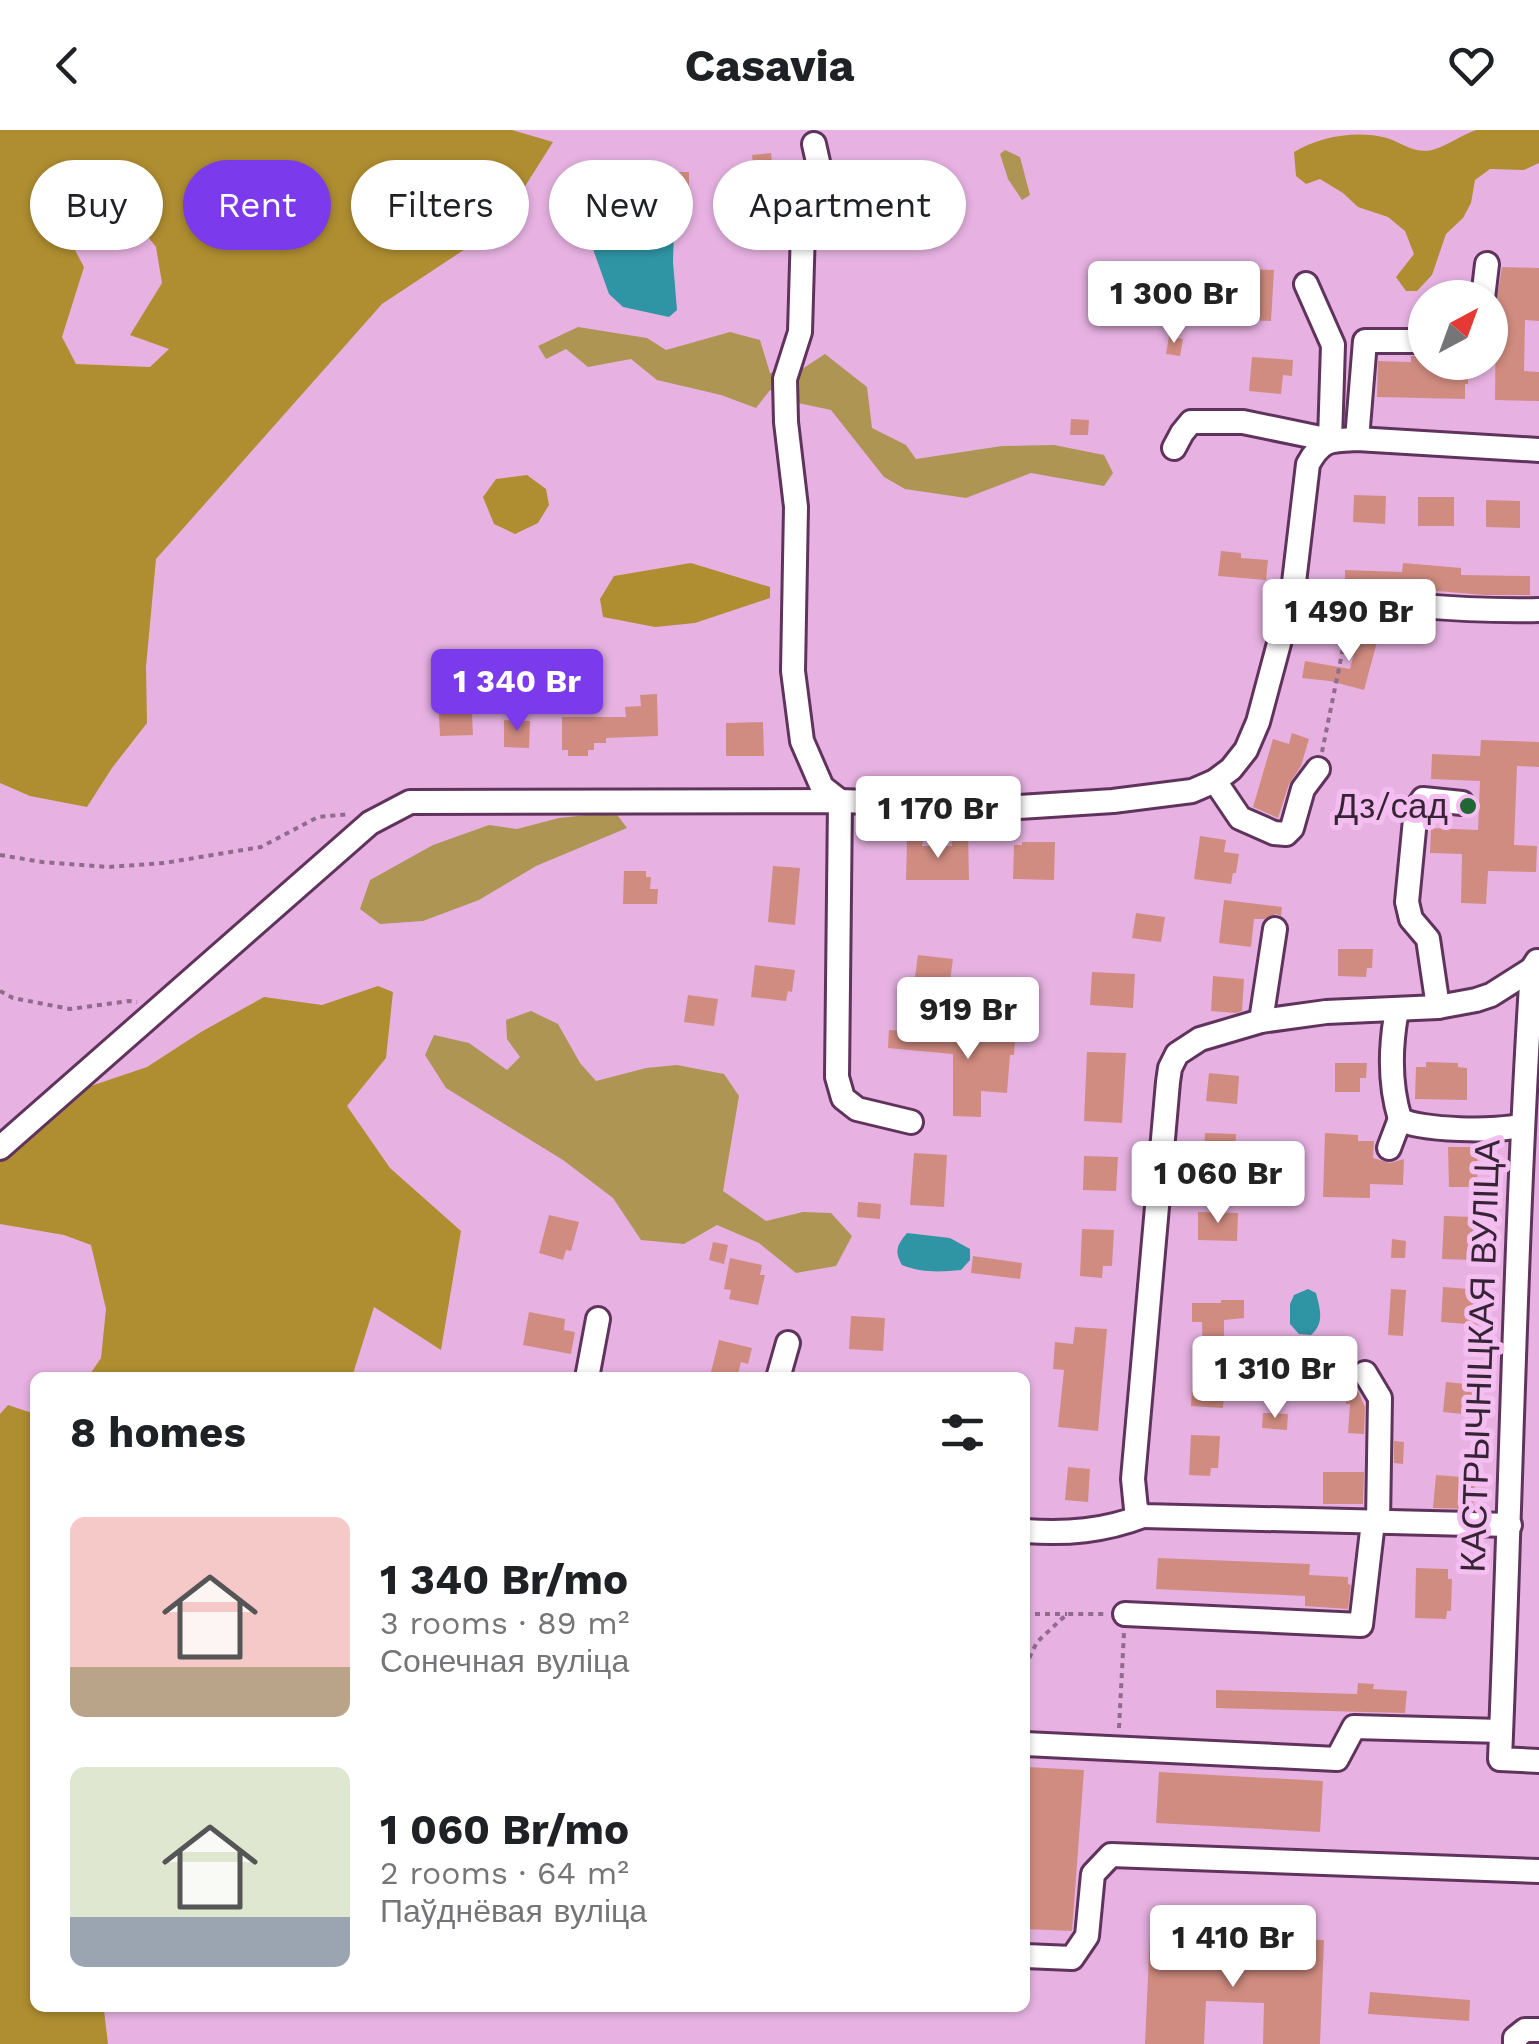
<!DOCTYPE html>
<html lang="en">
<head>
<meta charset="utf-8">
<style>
	body { margin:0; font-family:"Work Sans",sans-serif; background:#f6f6f6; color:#202124; height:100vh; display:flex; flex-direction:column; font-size:38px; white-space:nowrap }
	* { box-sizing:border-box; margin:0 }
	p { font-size:32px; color:#757577 }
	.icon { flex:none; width:55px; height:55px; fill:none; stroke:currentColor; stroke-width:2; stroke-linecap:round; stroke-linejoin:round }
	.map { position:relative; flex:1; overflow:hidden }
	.drawer { position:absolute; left:30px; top:1242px; width:1000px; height:640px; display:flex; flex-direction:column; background:#fff; border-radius:15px; box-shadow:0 2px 8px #0004 }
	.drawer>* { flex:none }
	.banner { position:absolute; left:30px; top:30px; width:1000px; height:90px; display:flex; gap:20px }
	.needle { width:65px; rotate:41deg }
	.buttons { position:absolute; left:1408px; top:150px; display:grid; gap:20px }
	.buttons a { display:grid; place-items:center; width:100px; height:100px; border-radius:50%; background:#fff; box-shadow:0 2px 8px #0004; font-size:50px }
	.price { position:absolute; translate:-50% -85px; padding:0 22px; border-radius:10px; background:#fff; color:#222; font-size:32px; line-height:65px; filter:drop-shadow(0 2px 5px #0008) }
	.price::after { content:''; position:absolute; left:50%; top:60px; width:30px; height:22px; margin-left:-15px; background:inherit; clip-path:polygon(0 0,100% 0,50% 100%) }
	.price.active { background:#7c3aed; color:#fff }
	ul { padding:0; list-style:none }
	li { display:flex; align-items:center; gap:30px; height:250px; padding:0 40px }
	li span { display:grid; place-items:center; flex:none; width:280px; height:200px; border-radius:15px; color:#555 }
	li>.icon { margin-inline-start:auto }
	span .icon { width:120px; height:120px; fill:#fffc; stroke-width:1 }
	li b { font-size:42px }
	h2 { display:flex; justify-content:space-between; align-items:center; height:120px; padding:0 40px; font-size:42px }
	.tag { padding:0 35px; border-radius:45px; background:#fff; box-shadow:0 2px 8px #0004; font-size:35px; line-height:90px }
	.tag.active { background:#7c3aed; color:#fff }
	header { display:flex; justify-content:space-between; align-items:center; height:130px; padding:0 40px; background:#fff; font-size:45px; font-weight:700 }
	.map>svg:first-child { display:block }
	.green { fill:#ae9554 }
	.forest { fill:#af8e31; fill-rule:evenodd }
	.water { fill:#2f95a4 }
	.building { fill:#d18c81 }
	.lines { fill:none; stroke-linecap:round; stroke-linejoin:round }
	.minor-casing { stroke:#5f335c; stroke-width:28 }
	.path { stroke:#906b8d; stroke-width:4; stroke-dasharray:5 5; stroke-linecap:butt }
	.minor { stroke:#fff; stroke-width:22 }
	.poi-dot { fill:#206733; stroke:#f4bff0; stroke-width:4 }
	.labels { text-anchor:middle; stroke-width:10; stroke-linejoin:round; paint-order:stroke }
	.poi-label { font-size:35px; fill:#372336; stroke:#f4bff0; text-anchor:end }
	.street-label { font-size:35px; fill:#372336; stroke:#f4bff0 }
</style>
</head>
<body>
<header><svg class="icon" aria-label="back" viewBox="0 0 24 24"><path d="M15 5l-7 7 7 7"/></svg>Casavia<svg class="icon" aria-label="heart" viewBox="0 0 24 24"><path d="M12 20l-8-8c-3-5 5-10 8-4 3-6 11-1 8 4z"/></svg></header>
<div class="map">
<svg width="1539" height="1914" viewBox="0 0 1539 1914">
	<rect width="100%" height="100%" fill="#e7b2e2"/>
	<g class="green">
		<path d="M1005,20L1020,27L1030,65L1022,70L1008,49L1000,24Z"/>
		<path d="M578,197L647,208L666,220L730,202L760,210L770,243L799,241L825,224L867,257L872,298L906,315L916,329L1002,316L1054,315L1104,325L1113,343L1104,356L1031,343L966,368L905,359L884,347L831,280L798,273L770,260L756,278L721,265L657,250L631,229L588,237L566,219L546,229L538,216Z"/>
		<path d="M615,682L627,698L536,736L479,770L423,791L380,794L360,779L370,750L433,715L489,695L517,699L559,688Z"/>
		<path d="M531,881L558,894L580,933L596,951L646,938L677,935L724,944L739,966L723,1061L766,1091L803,1082L831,1083L852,1106L836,1136L796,1143L759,1113L717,1095L684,1114L641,1110L613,1068L563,1030L446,958L425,925L434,905L469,913L507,940L520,927L507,909L506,890Z"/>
	</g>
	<g class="forest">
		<path d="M0,0H512L553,12L500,96L382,174L156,429L146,537L147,593L112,638L87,677L30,666L0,653ZM130,84L156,117L162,153L130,205L169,219L150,237L76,234L62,207L84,137L75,120L99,86Z"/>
		<path d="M1476,0H1539V33L1524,40L1490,39L1475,50L1471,73L1463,88L1446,104L1432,145L1417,161H1406L1396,147L1414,124L1405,101L1388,87L1358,77L1343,63L1320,49L1306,54L1296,46L1294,22C1321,6 1357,0 1387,8C1402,13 1415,24 1432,20C1447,16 1461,5 1476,0Z"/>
		<path d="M527,345L546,359L549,375L538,393L515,404L494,394L483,367L496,349Z"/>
		<path d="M691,433L770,457V468L695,493L655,497L603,487L600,469L614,446Z"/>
		<path d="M378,856L393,862L386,928L347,976L390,1038L461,1101L441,1220L374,1177L352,1247H88L101,1228L106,1179L91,1115L64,1105L0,1094V1031L85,958L147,937L201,902L264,867L322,875Z"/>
		<path d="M8,1275L35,1284V1878H106L104,1880L108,1914H0V1284Z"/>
	</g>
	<g class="water">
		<path d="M595,80L650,90L674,98L673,132L677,180L669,187L623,177L609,164L593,119L583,100V88Z"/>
		<path d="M907,1103L950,1108L970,1119V1130L961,1140C940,1142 922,1143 902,1135C894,1121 897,1115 907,1103Z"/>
		<path d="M1308,1159L1316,1163C1320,1179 1325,1193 1311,1205L1299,1204L1290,1194V1174L1294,1165Z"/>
	</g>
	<g class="building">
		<path d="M771,23L774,50L755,51L752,25Z"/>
		<rect x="670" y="42" width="19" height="16"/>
		<path d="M916,73L930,83L904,119L890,108Z"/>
		<path d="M1502,137L1539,138V191L1525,190L1524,241L1539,242V271L1495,270L1496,174Z"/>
		<path d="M1250,139L1274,140L1271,191L1243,190L1245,162H1249Z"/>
		<path d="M1169,206L1183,209L1180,226L1166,224Z"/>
		<path d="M1411,226H1425V232L1468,233V254H1465V269L1377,267L1378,231L1411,232Z"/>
		<path d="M1252,227L1293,230L1292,246L1283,245L1281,264L1249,261Z"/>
		<path d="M1071,289L1089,290L1088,305H1070Z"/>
		<path d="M1354,365L1386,366L1385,394L1353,392Z"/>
		<rect x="1418" y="367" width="36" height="29"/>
		<path d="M1486,370L1520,371V398L1486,397Z"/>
		<path d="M1221,421L1241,423V428L1268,430L1266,450L1218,446Z"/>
		<path d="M1403,433L1461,438V445L1530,446V465H1484L1345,453V440L1402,442Z"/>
		<path d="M1361,496L1380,501L1364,560L1330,551L1302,548L1305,531L1350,539Z"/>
		<path d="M471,564L473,605L440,606L438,566Z"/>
		<path d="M657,564L658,606L606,608V613H594V620H588V626H568V620H562V587H626L625,577L641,576L640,565Z"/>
		<path d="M504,590L530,591L529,618L504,617Z"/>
		<path d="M763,592L764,626H726V593Z"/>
		<path d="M1292,603L1309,609L1301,636L1289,654L1278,688L1253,677L1273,609L1289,614Z"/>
		<path d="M1481,610L1539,612V637L1517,636L1514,715L1537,716L1536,742L1488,741L1486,774L1461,773L1462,724L1430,723L1431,698L1478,700L1480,651L1431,649L1432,624L1480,626Z"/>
		<path d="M968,705L969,750H906L907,710H923L922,716H952L951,706Z"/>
		<path d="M1200,706L1226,710L1224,722L1239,724L1236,743H1233L1231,754L1194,749Z"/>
		<path d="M1022,712H1055L1054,750L1013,749L1014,715H1022Z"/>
		<path d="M773,736L800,738L795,795L768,792Z"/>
		<path d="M624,741H646V747H651L650,759H658L657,774H623Z"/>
		<path d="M1224,770L1282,777L1281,786L1276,784L1264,789H1254L1251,817L1219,813Z"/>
		<path d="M1136,783L1165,787L1161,812L1132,808Z"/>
		<path d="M1338,819H1373L1372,838H1367L1366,847L1338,846Z"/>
		<path d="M918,825L953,829L948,866L913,862Z"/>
		<path d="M755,835L795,840L792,862L788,861L786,871L751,867Z"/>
		<path d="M1092,842L1135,844L1133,878L1090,875Z"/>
		<path d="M1213,846L1244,849L1242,881L1236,883L1211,881Z"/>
		<path d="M688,865L718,869L714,896L684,892Z"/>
		<path d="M986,894L1016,896L1014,925H1010L1007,963L981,961V987L953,986V924L888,918L889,900L918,902V904L985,907Z"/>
		<path d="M1087,922L1126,923L1122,993L1084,991Z"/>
		<path d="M1426,932L1458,933V937L1467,938V970L1415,969L1416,937H1426Z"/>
		<path d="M1335,933H1367L1366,948H1360V962H1335Z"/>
		<path d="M1209,943L1239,946L1237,974L1206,971Z"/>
		<path d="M1205,1003L1236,1004L1234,1046L1203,1045Z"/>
		<path d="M1325,1003L1358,1005V1011H1374L1373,1028L1390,1033L1404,1029L1403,1055L1370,1054V1068L1323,1067Z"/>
		<path d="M1448,1017H1478L1477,1057H1449Z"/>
		<path d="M914,1023L947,1025L944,1077L910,1075Z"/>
		<path d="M1084,1026L1118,1027L1116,1061L1083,1060Z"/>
		<path d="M858,1072L881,1074L880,1089L857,1087Z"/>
		<path d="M1198,1082L1238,1083L1237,1111L1198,1110Z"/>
		<path d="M549,1085L579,1092L571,1121L566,1120L563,1130L539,1123Z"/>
		<path d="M1444,1086L1473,1087L1472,1130L1442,1129Z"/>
		<path d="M1082,1099L1114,1100L1112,1136H1103L1102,1148L1080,1146Z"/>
		<path d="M1392,1109L1406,1111L1405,1128H1391Z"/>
		<path d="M713,1112L728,1115L724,1134L709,1130Z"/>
		<path d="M973,1126L1022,1133L1020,1149L971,1143Z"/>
		<path d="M730,1128L762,1135L760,1145H765L758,1175L729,1169L731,1160L724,1159Z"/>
		<path d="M1443,1157L1482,1160L1480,1195L1441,1192Z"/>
		<path d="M1391,1159L1406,1160L1403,1206L1388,1205Z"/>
		<path d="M1221,1170H1244V1188L1224,1190V1214H1218L1216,1261L1224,1262L1223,1278L1191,1276L1193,1238H1203L1202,1192H1192V1173H1221Z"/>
		<path d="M529,1182L565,1189L564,1200L575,1202L571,1224L523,1215Z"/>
		<path d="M851,1186L885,1188L883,1221L849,1219Z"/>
		<path d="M1075,1197L1107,1199L1098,1301L1058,1297L1064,1240L1053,1239L1055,1212L1073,1214Z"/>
		<path d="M719,1210L752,1218L748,1234L741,1232L737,1248L711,1242Z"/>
		<path d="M1317,1230H1354L1350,1244L1365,1277L1364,1304L1348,1303L1350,1274H1346L1344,1249L1317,1251Z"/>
		<path d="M1446,1252L1485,1256L1482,1286L1443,1282Z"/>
		<path d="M1263,1283L1288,1284L1287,1300L1262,1298Z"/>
		<path d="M1191,1305L1220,1306L1218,1338H1211L1210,1346L1189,1345Z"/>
		<path d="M1394,1311L1404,1312L1403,1334L1394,1333Z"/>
		<path d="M1068,1337L1090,1339L1088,1372L1065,1370Z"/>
		<path d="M1323,1342H1364L1363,1374H1323Z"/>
		<path d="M1436,1345L1475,1348L1473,1379L1433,1378Z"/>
		<path d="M1158,1428L1310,1434L1309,1445L1348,1447V1454L1351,1455L1348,1479L1305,1476V1466L1156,1459Z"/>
		<path d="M1416,1438L1448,1439V1449H1452L1451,1481H1447L1446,1489L1415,1488Z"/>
		<path d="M1358,1553L1374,1554L1373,1559L1407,1561L1405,1583L1216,1578V1560L1357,1564Z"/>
		<path d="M1027,1637L1084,1640L1072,1801L1025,1799Z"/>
		<path d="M1159,1642L1323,1651L1320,1702L1156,1693Z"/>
		<path d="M1150,1802L1205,1804L1204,1834L1270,1837V1808L1324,1810L1320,1914H1263L1264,1873L1206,1871L1204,1914H1145Z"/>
		<path d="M1370,1862L1470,1870L1469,1891L1368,1884Z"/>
	</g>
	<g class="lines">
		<defs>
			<g id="minor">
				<path d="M814,14L820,41L803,99L800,202L785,249L786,292L796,377L793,541L802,611L822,657L840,671L837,947L843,968L857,979L911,992"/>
				<path d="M1483,168L1487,134"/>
				<path d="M1357,309L1365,211H1425"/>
				<path d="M1174,318L1182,303L1191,292H1243L1330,310L1333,215L1306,154"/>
				<path d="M1293,461C1374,473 1457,482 1539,480"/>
				<path d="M1215,651L1240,688L1274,703L1286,704L1292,698L1303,659L1318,639"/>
				<path d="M1537,831L1532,839C1515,1102 1511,1366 1500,1629L1539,1631"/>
				<path d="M1438,877L1428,809L1411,789L1407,772L1416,679L1423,669L1462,673"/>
				<path d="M1397,880C1390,917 1389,953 1400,989C1419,1001 1500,1002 1522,995"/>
				<path d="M1261,891L1275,799"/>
				<path d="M0,1018L370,693L410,672L840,671L1019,677L1113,671L1192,661L1215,651L1231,639L1246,620L1258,592L1293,461L1308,334C1322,309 1330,310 1357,309L1539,320"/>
				<path d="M1389,1018L1400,989"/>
				<path d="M1365,1243L1380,1268L1378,1392"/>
				<path d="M587,1248L598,1189"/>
				<path d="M778,1248L788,1213"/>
				<path d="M1510,1395L1143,1386L1136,1379L1133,1349L1168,952L1170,938L1177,924L1200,909L1261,891L1326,882L1438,877L1476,870L1491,865L1532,839"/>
				<path d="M1025,1401C1067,1404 1104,1401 1143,1386"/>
				<path d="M1125,1484L1361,1495L1373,1392"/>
				<path d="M1025,1614L1337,1629L1354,1597L1501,1601"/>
				<path d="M1025,1826L1072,1828L1087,1806L1093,1744L1111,1725L1539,1741"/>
				<path d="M1515,1914V1908L1525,1900H1539"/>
			</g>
		</defs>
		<use href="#minor" class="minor-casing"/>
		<g class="path">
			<path d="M1322,622L1349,489"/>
			<path d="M0,725L42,732L108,737L164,733L261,717L318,687L350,684"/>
			<path d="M0,861L13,868L70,879L129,871L137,872"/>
			<path d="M1025,1484H1067"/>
			<path d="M1025,1537L1037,1512L1067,1484H1104"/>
			<path d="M1119,1598L1124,1502"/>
		</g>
		<use href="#minor" class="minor"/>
	</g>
	<circle class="poi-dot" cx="1468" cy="676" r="10"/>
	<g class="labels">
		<g class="poi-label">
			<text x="1448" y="688">Дз/сад</text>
		</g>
		<g class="street-label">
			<text transform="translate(1480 1226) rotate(-88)" y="12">КАСТРЫЧНІЦКАЯ ВУЛІЦА</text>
		</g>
	</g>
</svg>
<div class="buttons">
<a><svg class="needle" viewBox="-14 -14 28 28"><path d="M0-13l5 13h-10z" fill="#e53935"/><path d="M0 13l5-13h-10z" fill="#757577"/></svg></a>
</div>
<b class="price" style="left:1174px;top:216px">1 300 Br</b>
<b class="price" style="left:1349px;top:534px">1 490 Br</b>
<b class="price active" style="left:517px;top:604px">1 340 Br</b>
<b class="price" style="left:938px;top:731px">1 170 Br</b>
<b class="price" style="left:968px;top:932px">919 Br</b>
<b class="price" style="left:1218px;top:1096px">1 060 Br</b>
<b class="price" style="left:1275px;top:1291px">1 310 Br</b>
<b class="price" style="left:1233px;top:1860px">1 410 Br</b>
<div class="banner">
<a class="tag">Buy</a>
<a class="tag active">Rent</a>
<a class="tag">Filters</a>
<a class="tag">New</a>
<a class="tag">Apartment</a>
</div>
<section class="drawer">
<h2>8 homes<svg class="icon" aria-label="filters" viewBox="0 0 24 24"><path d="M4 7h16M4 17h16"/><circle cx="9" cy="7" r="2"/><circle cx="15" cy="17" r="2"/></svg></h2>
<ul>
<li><span style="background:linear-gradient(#f6c9c9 75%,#b9a48a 0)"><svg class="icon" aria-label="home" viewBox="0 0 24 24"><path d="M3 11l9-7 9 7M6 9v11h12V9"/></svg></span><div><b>1 340 Br/mo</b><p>3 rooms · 89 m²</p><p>Сонечная вуліца</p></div></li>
<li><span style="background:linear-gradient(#dfe7d0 75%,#9aa5b1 0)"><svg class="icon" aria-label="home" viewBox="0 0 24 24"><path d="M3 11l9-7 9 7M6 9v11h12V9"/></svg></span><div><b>1 060 Br/mo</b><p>2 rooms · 64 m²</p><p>Паўднёвая вуліца</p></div></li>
</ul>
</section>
</div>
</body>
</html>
